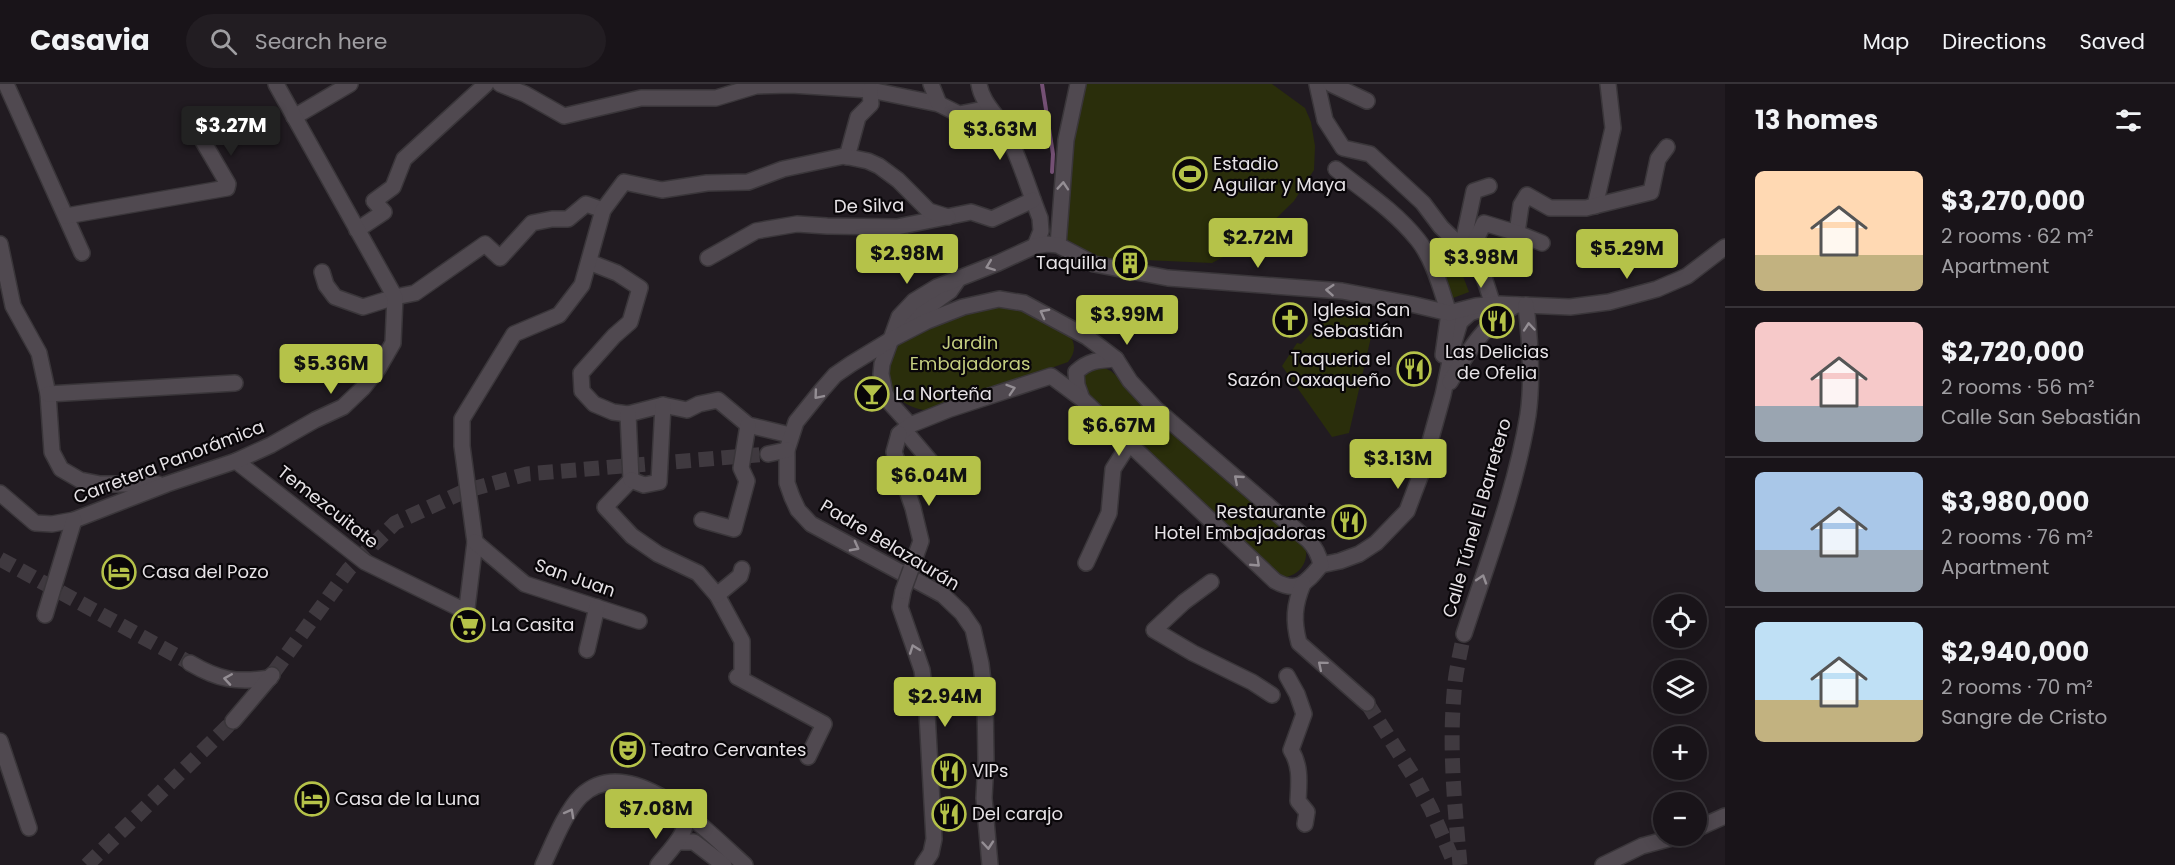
<!DOCTYPE html>
<html lang="en">
<head>
<meta charset="utf-8">
<style>
	body { margin:0; font-family:Poppins,sans-serif; background:#221d22; color:#f1f3f6; height:100vh; display:flex; flex-direction:column; font-size:22px; white-space:nowrap }
	* { box-sizing:border-box; margin:0 }
	p { font-size:20px; color:#9f9ea2 }
	.icon { flex:none; width:33px; height:33px; fill:none; stroke:currentColor; stroke-width:2; stroke-linecap:round; stroke-linejoin:round }
	.map { position:relative; flex:1; overflow:hidden }
	.details { display:flex; flex-direction:column; background:#191419; width:450px }
	.details>* { flex:none }
	.fabs { position:absolute; left:1653px; top:510px; display:grid; gap:12px }
	.fabs a { display:grid; place-items:center; width:54px; height:54px; border-radius:50%; background:#191419; box-shadow:0 3px 15px #0003,0 0 0 2px #373338; font-size:30px }
	.price { position:absolute; translate:-50% -51px; padding:0 14px; border-radius:6px; background:#b5c249; color:#111; font-size:20px; line-height:39px; filter:drop-shadow(0 2px 3px #0008) }
	.price::after { content:''; position:absolute; left:50%; top:36px; width:18px; height:14px; margin-left:-9px; background:inherit; clip-path:polygon(0 0,100% 0,50% 100%) }
	.price.active { background:#222; color:#fff }
	ul { padding:0; list-style:none }
	li { display:flex; align-items:center; gap:18px; height:150px; padding:0 30px }
	li+li { border-top:2px solid #373338 }
	li span { display:grid; place-items:center; flex:none; width:168px; height:120px; border-radius:9px; color:#555 }
	li>.icon { margin-inline-start:auto }
	span .icon { width:72px; height:72px; fill:#fffc; stroke-width:1 }
	li b { font-size:26px }
	h2 { display:flex; justify-content:space-between; align-items:center; height:72px; padding:0 30px; font-size:26px }
	header { display:flex; align-items:center; gap:36px; box-sizing:border-box; height:84px; padding:0 30px; background:#191419; border-bottom:2px solid #373338 }
	header strong { font-size:28px }
	nav { display:flex; gap:33px; margin-inline-start:auto; font-size:21px }
	.search { width:420px; height:54px; background:#221d22; display:flex; align-items:center; gap:15px; box-sizing:border-box; padding:0 21px; border-radius:33px; color:#9f9ea2; font-size:22px }
	main { display:flex; flex:1; min-height:0 }
	.map>svg:first-child { display:block }
	.green { fill:#2a2e0b }
	.lines { fill:none; stroke-linecap:round; stroke-linejoin:round }
	.stream { stroke:#745074; stroke-width:4 }
	.minor-tunnel { stroke:#3f393f; stroke-width:15; stroke-dasharray:15 8; stroke-linecap:butt }
	.minor-casing { stroke:#3a363a; stroke-width:18 }
	.minor { stroke:#504950; stroke-width:15 }
	.minor-bridge-casing { stroke:#3a363a; stroke-width:18; stroke-linecap:butt }
	.minor-bridge { stroke:#504950; stroke-width:15 }
	.oneway { stroke:#948e94 }
	.labels { text-anchor:middle; stroke-width:4.5; stroke-linejoin:round; paint-order:stroke }
	.poi-label { font-size:18px; fill:#e6e2e6; stroke:#090609; text-anchor:start }
	.street-label { font-size:18px; fill:#e6e2e6; stroke:#090609 }
	.park-label { font-size:18px; fill:#c3cd7f; stroke:#090609 }
</style>
</head>
<body>
<header>
<strong>Casavia</strong>
<div class="search"><svg class="icon" aria-label="search" viewBox="0 0 24 24"><circle cx="10" cy="10" r="6"/><path d="M15 15l6 6"/></svg>Search here</div>
<nav><a>Map</a><a>Directions</a><a>Saved</a></nav>
</header>
<main>
<div class="map">
<svg width="1725" height="781" viewBox="0 0 1725 781">
	<rect width="100%" height="100%" fill="#211b21"/>
	<g class="green">
		<path d="M1080,0H1272L1305,24L1311,38L1315,62L1314,86L1294,117L1252,158L1212,179L1099,174L1064,154L1066,98Z"/>
		<path d="M1449,155L1469,208L1453,214L1432,164Z"/>
		<path d="M1011,222L1024,224L1068,249C1076,259 1076,268 1068,278L931,327C902,325 882,306 891,275C894,266 897,258 906,253C922,243 943,234 961,228C976,223 995,224 1011,222Z"/>
		<path d="M1335,225L1364,229L1374,240L1349,349L1332,353L1282,282L1297,259L1301,260Z"/>
		<path d="M1100,282L1111,287L1306,464C1308,481 1298,492 1281,494L1085,311C1082,290 1080,291 1100,282Z"/>
	</g>
	<g class="lines">
		<path class="stream" d="M1042,0L1053,70L1052,88"/>
		<g class="minor-tunnel">
			<path d="M0,475L190,579"/>
			<path d="M274,588L349,485L395,439L465,407L527,390L768,370"/>
			<path d="M1367,619L1414,693L1431,725L1455,781"/>
			<path d="M87,781L233,637"/>
			<path d="M1460,781C1455,724 1449,667 1454,610C1455,590 1460,570 1464,550"/>
		</g>
		<defs>
			<g id="minor">
				<path d="M6,0L82,169"/>
				<path d="M500,0L525,10L564,32L641,14H716L756,2L791,1L870,6L939,20L959,30L989,24"/>
				<path d="M931,0L939,20"/>
				<path d="M979,0C982,20 999,32 1007,49C1020,76 1029,106 1040,134L1041,147L1035,162"/>
				<path d="M1317,0L1325,36L1343,64L1370,70L1423,119L1441,143L1480,181L1493,221L1470,229L1460,238L1454,258L1443,311L1421,390L1407,427L1376,459L1359,470L1340,477L1321,481"/>
				<path d="M1331,0L1367,17"/>
				<path d="M294,33L350,0"/>
				<path d="M847,73L858,33L871,20L870,6"/>
				<path d="M1336,85C1364,107 1395,127 1418,156C1434,176 1441,206 1449,229"/>
				<path d="M1595,122L1613,44L1608,0"/>
				<path d="M66,132L227,104L228,100L197,47"/>
				<path d="M357,146L384,128L374,117L393,103L404,75L486,0"/>
				<path d="M1517,149L1521,121L1527,111L1550,124H1586L1651,108L1658,75L1667,63"/>
				<path d="M0,160L13,222L39,269L48,310L52,368L61,385L80,396L100,400H158"/>
				<path d="M1058,161L1066,56L1078,0"/>
				<path d="M1462,163L1474,107L1489,102"/>
				<path d="M1469,170L1484,139L1517,149L1542,159"/>
				<path d="M708,174L756,147L797,140L827,142L897,143L971,128L992,135L1033,116"/>
				<path d="M589,178L617,189L640,204L630,238L614,252L581,289L582,307L594,320L613,328L628,330L663,321L687,326L699,320L718,316L748,341L790,351"/>
				<path d="M322,188L326,201L335,213L363,223L395,213L415,209L485,160L500,174L532,139L552,135H568L586,120L603,126"/>
				<path d="M906,239L950,207L957,197"/>
				<path d="M1443,271L1449,229"/>
				<path d="M1450,298C1467,269 1486,237 1516,221"/>
				<path d="M48,310L235,299"/>
				<path d="M1082,315L1077,301L1076,288C1089,276 1099,276 1116,275"/>
				<path d="M628,330L631,396"/>
				<path d="M910,341L891,320L885,309L881,290L882,280L899,233L914,217L937,203L998,179L1035,162L1047,160L1058,161L1094,180L1168,194L1342,207L1411,220L1449,229L1476,222L1498,220L1570,223L1609,218L1657,205L1687,192L1725,163"/>
				<path d="M904,346L943,392"/>
				<path d="M899,350L910,341L950,325L1051,292L1082,315L1275,497C1298,510 1307,498 1321,481C1319,470 1315,463 1308,456L1156,325L1130,297L1116,275L1087,253L1024,219L999,215L963,223L927,237L892,255L851,280L835,291L821,307L796,338L787,366V399L792,413L798,426L811,440L943,511L962,529L973,545L981,580L985,615L986,677L984,714L990,781"/>
				<path d="M899,350L894,368L913,424L921,457L911,485"/>
				<path d="M768,370L787,366"/>
				<path d="M236,377L365,478L465,527L467,524L475,458L462,362V335L514,250L559,231L582,201L603,126L624,98L662,106L707,99L748,98L783,85L844,72L868,77L879,82L898,96L929,127L948,133"/>
				<path d="M631,396L605,423L632,452L658,470L698,489L717,511L742,557V589L737,593L824,640L808,673"/>
				<path d="M631,396L644,401L659,398L663,321"/>
				<path d="M0,409L35,439L52,440L74,436L167,400L236,377L271,361L315,336L343,323L363,304L378,285L393,259L395,213L276,0"/>
				<path d="M702,436L734,445L747,397L741,384L748,341"/>
				<path d="M475,458L525,500L639,537"/>
				<path d="M1086,479L1109,429L1113,385L1129,360"/>
				<path d="M1211,498L1184,518L1154,546L1193,569L1252,598L1272,611"/>
				<path d="M1303,500C1294,521 1293,537 1299,559L1367,619"/>
				<path d="M903,507L900,523L922,586L927,629L934,755L931,769L923,781"/>
				<path d="M717,511L740,492L742,485"/>
				<path d="M45,531L74,436"/>
				<path d="M1464,550C1487,479 1516,405 1528,331C1533,296 1530,255 1526,221"/>
				<path d="M587,566L597,523"/>
				<path d="M190,579C219,596 236,599 270,594"/>
				<path d="M1287,592L1297,610L1304,630L1291,666C1301,682 1299,698 1298,717L1307,728L1305,740"/>
				<path d="M233,637L272,591"/>
				<path d="M0,657L29,744"/>
				<path d="M1696,745L1725,732"/>
				<path d="M678,758H694L724,781"/>
				<path d="M543,781C553,760 565,728 581,712C631,665 710,750 745,781"/>
				<path d="M658,781C668,768 694,745 683,727"/>
				<path d="M1603,781L1642,762L1679,752"/>
			</g>
		</defs>
		<use href="#minor" class="minor-casing"/>
		<use href="#minor" class="minor"/>
		<defs>
			<path id="minor-bridge" d="M903,507L911,485"/>
		</defs>
		<use href="#minor-bridge" class="minor-bridge-casing"/>
		<use href="#minor-bridge" class="minor-bridge"/>
	</g>
	<defs><path id="oneway-chevron" d="M-2-3.5L2.5 0L-2 3.5" fill="none" stroke-width="1.6" stroke-linecap="round" stroke-linejoin="round" transform="scale(1.5)"/></defs>
	<g class="oneway">
		<use href="#oneway-chevron" transform="translate(1063 102) rotate(-86)"/>
		<use href="#oneway-chevron" transform="translate(990 182) rotate(159)"/>
		<use href="#oneway-chevron" transform="translate(1330 206) rotate(-176)"/>
		<use href="#oneway-chevron" transform="translate(1044 229) rotate(-152)"/>
		<use href="#oneway-chevron" transform="translate(1529 243) rotate(-95)"/>
		<use href="#oneway-chevron" transform="translate(1011 305) rotate(-18)"/>
		<use href="#oneway-chevron" transform="translate(818 311) rotate(130)"/>
		<use href="#oneway-chevron" transform="translate(1238 395) rotate(-139)"/>
		<use href="#oneway-chevron" transform="translate(855 463) rotate(28)"/>
		<use href="#oneway-chevron" transform="translate(1256 479) rotate(43)"/>
		<use href="#oneway-chevron" transform="translate(1482 495) rotate(-72)"/>
		<use href="#oneway-chevron" transform="translate(914 565) rotate(-110)"/>
		<use href="#oneway-chevron" transform="translate(1322 581) rotate(-140)"/>
		<use href="#oneway-chevron" transform="translate(228 595) rotate(-171)"/>
		<use href="#oneway-chevron" transform="translate(570 729) rotate(-61)"/>
		<use href="#oneway-chevron" transform="translate(988 761) rotate(85)"/>
	</g>
	<defs>
		<symbol id="stadium-ring" viewBox="-11 -11 22 22"><circle r="9.5" fill="#090609" stroke="#b5c249" stroke-width="1.5"/><path d="M0-5a6.5 5 0 1 0 0 10a6.5 5 0 1 0 0-10ZM-3.5-1.8h7v3.6h-7Z" fill="#b5c249"/></symbol>
		<symbol id="building-ring" viewBox="-11 -11 22 22"><circle r="9.5" fill="#090609" stroke="#b5c249" stroke-width="1.5"/><path d="M-4-6H4V6H1V3H-1V6H-4ZM-2.5-4.3h1.7v1.8h-1.7ZM.8-4.3h1.7v1.8H.8ZM-2.5-1h1.7V.8h-1.7ZM.8-1h1.7V.8H.8Z" fill="#b5c249"/></symbol>
		<symbol id="church-ring" viewBox="-11 -11 22 22"><circle r="9.5" fill="#090609" stroke="#b5c249" stroke-width="1.5"/><path d="M-1.2-6h2.4v3.5h3.3v2.4h-3.3V6h-2.4V-.1h-3.3v-2.4h3.3Z" fill="#b5c249"/></symbol>
		<symbol id="restaurant-ring" viewBox="-11 -11 22 22"><circle r="9.5" fill="#090609" stroke="#b5c249" stroke-width="1.5"/><path d="M-5-6h1v4h1v-4h1v4h1v-4h1v5L-1.5 .5V6h-2V.5L-5-1ZM5-6V6H3V1.5H1.5Q1.5-4 5-6Z" fill="#b5c249"/></symbol>
		<symbol id="bar-ring" viewBox="-11 -11 22 22"><circle r="9.5" fill="#090609" stroke="#b5c249" stroke-width="1.5"/><path d="M-6-5H6L.8 .8V4.5H3.5V6h-7V4.5H-.8V.8Z" fill="#b5c249"/></symbol>
		<symbol id="hotel-ring" viewBox="-11 -11 22 22"><circle r="9.5" fill="#090609" stroke="#b5c249" stroke-width="1.5"/><path d="M-6-4.5h1.5V1H6V5H4.5V3h-9V5H-6ZM-4 0a1.8 1.8 0 1 1 3.6 0ZM.5 0V-2.5h3Q6-2.5 6 0Z" fill="#b5c249"/></symbol>
		<symbol id="supermarket-ring" viewBox="-11 -11 22 22"><circle r="9.5" fill="#090609" stroke="#b5c249" stroke-width="1.5"/><path d="M-6-5.5h2.5l.6 2H6L4.5 2H-2.5L-4.4-4H-6ZM-1.5 3.2a1.3 1.3 0 1 0 .1 0ZM3 3.2a1.3 1.3 0 1 0 .1 0Z" fill="#b5c249"/></symbol>
		<symbol id="theatre-ring" viewBox="-11 -11 22 22"><circle r="9.5" fill="#090609" stroke="#b5c249" stroke-width="1.5"/><path d="M-5-5.5Q0-4 5-5.5V0Q5 5 0 6Q-5 5-5 0ZM-3.3-2.5H-1v1.5H-3.3ZM1-2.5H3.3v1.5H1ZM-2.8 1Q0 5.5 2.8 1Z" fill="#b5c249"/></symbol>
	</defs>
	<g fill-rule="evenodd">
		<use href="#stadium-ring" x="1171" y="71" width="38" height="38"/>
		<use href="#building-ring" x="1111" y="160" width="38" height="38"/>
		<use href="#church-ring" x="1271" y="217" width="38" height="38"/>
		<use href="#restaurant-ring" x="1478" y="218" width="38" height="38"/>
		<use href="#restaurant-ring" x="1395" y="266" width="38" height="38"/>
		<use href="#bar-ring" x="853" y="291" width="38" height="38"/>
		<use href="#restaurant-ring" x="1330" y="419" width="38" height="38"/>
		<use href="#hotel-ring" x="100" y="469" width="38" height="38"/>
		<use href="#supermarket-ring" x="449" y="522" width="38" height="38"/>
		<use href="#theatre-ring" x="609" y="647" width="38" height="38"/>
		<use href="#restaurant-ring" x="930" y="668" width="38" height="38"/>
		<use href="#hotel-ring" x="293" y="696" width="38" height="38"/>
		<use href="#restaurant-ring" x="930" y="711" width="38" height="38"/>
	</g>
	<g class="labels">
		<g class="poi-label">
			<text x="1213" y="86">Estadio<tspan x="1213" dy="21">Aguilar y Maya</tspan></text>
			<text x="1107" y="185" text-anchor="end">Taquilla</text>
			<text x="1313" y="232">Iglesia San<tspan x="1313" dy="21">Sebastián</tspan></text>
			<text x="1497" y="274" text-anchor="middle">Las Delicias<tspan x="1497" dy="21">de Ofelia</tspan></text>
			<text x="1391" y="281" text-anchor="end">Taqueria el<tspan x="1391" dy="21">Sazón Oaxaqueño</tspan></text>
			<text x="895" y="316">La Norteña</text>
			<text x="1326" y="434" text-anchor="end">Restaurante<tspan x="1326" dy="21">Hotel Embajadoras</tspan></text>
			<text x="142" y="494">Casa del Pozo</text>
			<text x="491" y="547">La Casita</text>
			<text x="651" y="672">Teatro Cervantes</text>
			<text x="972" y="693">VIPs</text>
			<text x="335" y="721">Casa de la Luna</text>
			<text x="972" y="736">Del carajo</text>
		</g>
		<g class="street-label">
			<text transform="translate(869 122) rotate(-1)" y="6">De Silva</text>
			<text transform="translate(169 378) rotate(-21)" y="6">Carretera Panorámica</text>
			<text transform="translate(328 423) rotate(38)" y="6">Temezcuitate</text>
			<text transform="translate(1477 434) rotate(-74)" y="6">Calle Túnel El Barretero</text>
			<text transform="translate(890 461) rotate(31)" y="6">Padre Belazaurán</text>
			<text transform="translate(575 494) rotate(19)" y="6">San Juan</text>
		</g>
		<g class="park-label">
			<text x="970" y="265">Jardin<tspan x="970" dy="21">Embajadoras</tspan></text>
		</g>
	</g>
</svg>
<div class="fabs">
<a><svg class="icon" aria-label="locate" viewBox="0 0 24 24"><circle cx="12" cy="12" r="6"/><path d="M12 2v4M12 18v4M2 12h4M18 12h4"/></svg></a>
<a><svg class="icon" aria-label="layers" viewBox="0 0 24 24"><path d="M12 4l9 5-9 5-9-5zM3 14l9 5 9-5"/></svg></a>
<a>+</a>
<a>−</a>
</div>
<b class="price active" style="left:231px;top:73px">$3.27M</b>
<b class="price" style="left:1000px;top:77px">$3.63M</b>
<b class="price" style="left:1258px;top:185px">$2.72M</b>
<b class="price" style="left:1627px;top:196px">$5.29M</b>
<b class="price" style="left:907px;top:201px">$2.98M</b>
<b class="price" style="left:1481px;top:205px">$3.98M</b>
<b class="price" style="left:1127px;top:262px">$3.99M</b>
<b class="price" style="left:331px;top:311px">$5.36M</b>
<b class="price" style="left:1119px;top:373px">$6.67M</b>
<b class="price" style="left:1398px;top:406px">$3.13M</b>
<b class="price" style="left:929px;top:423px">$6.04M</b>
<b class="price" style="left:945px;top:644px">$2.94M</b>
<b class="price" style="left:656px;top:756px">$7.08M</b>
</div>
<section class="details">
<h2>13 homes<svg class="icon" aria-label="filters" viewBox="0 0 24 24"><path d="M4 7h16M4 17h16"/><circle cx="9" cy="7" r="2"/><circle cx="15" cy="17" r="2"/></svg></h2>
<ul>
<li><span style="background:linear-gradient(#ffd9b3 70%,#c2b280 0)"><svg class="icon" aria-label="home" viewBox="0 0 24 24"><path d="M3 11l9-7 9 7M6 9v11h12V9"/></svg></span><div><b>$3,270,000</b><p>2 rooms · 62 m²</p><p>Apartment</p></div></li>
<li><span style="background:linear-gradient(#f6c9c9 70%,#9aa5b1 0)"><svg class="icon" aria-label="home" viewBox="0 0 24 24"><path d="M3 11l9-7 9 7M6 9v11h12V9"/></svg></span><div><b>$2,720,000</b><p>2 rooms · 56 m²</p><p>Calle San Sebastián</p></div></li>
<li><span style="background:linear-gradient(#a9c7e8 65%,#9aa5b1 0)"><svg class="icon" aria-label="home" viewBox="0 0 24 24"><path d="M3 11l9-7 9 7M6 9v11h12V9"/></svg></span><div><b>$3,980,000</b><p>2 rooms · 76 m²</p><p>Apartment</p></div></li>
<li><span style="background:linear-gradient(#bfe0f5 65%,#c2b280 0)"><svg class="icon" aria-label="home" viewBox="0 0 24 24"><path d="M3 11l9-7 9 7M6 9v11h12V9"/></svg></span><div><b>$2,940,000</b><p>2 rooms · 70 m²</p><p>Sangre de Cristo</p></div></li>
</ul>
</section>
</main>
</body>
</html>
